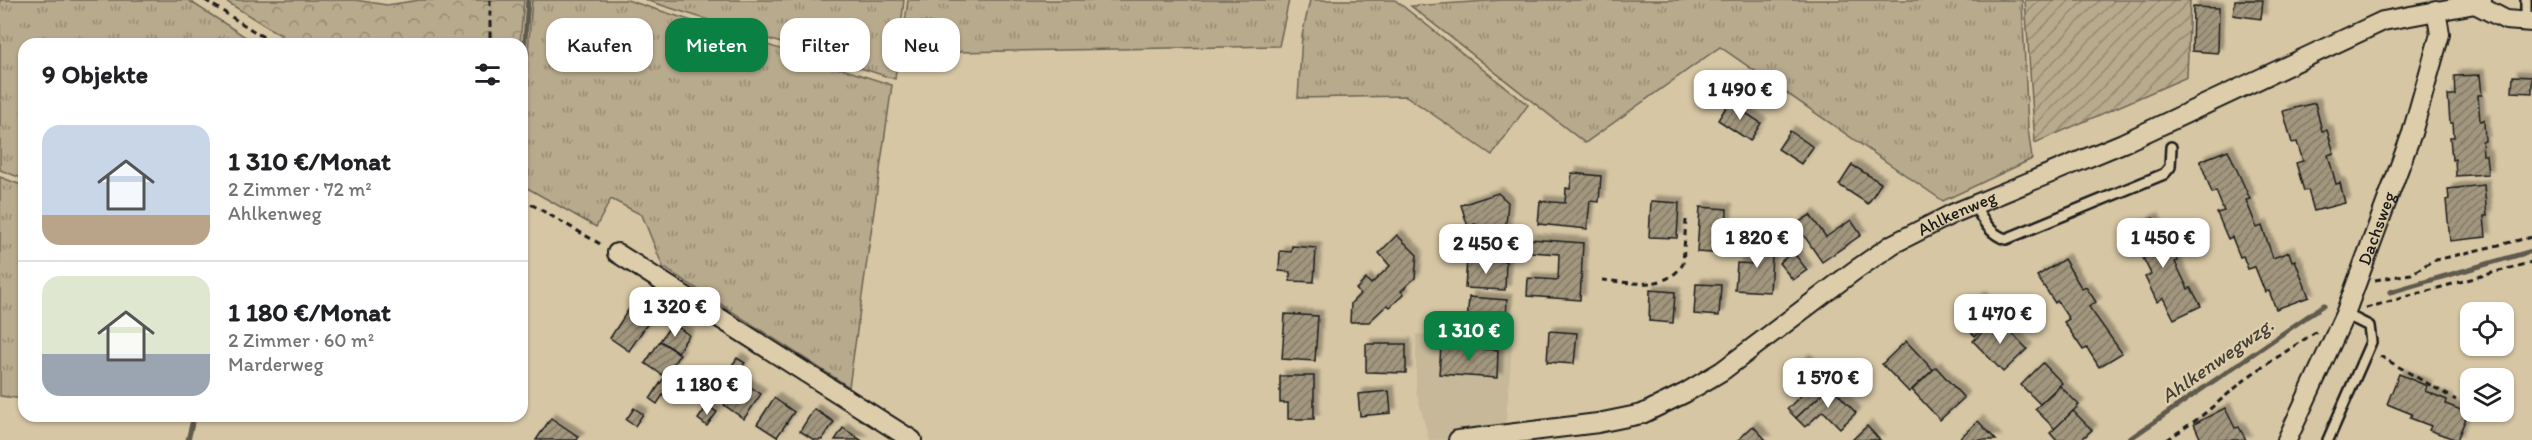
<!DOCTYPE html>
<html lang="de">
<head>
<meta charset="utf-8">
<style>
	body { margin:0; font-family:Itim,sans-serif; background:#f6f6f6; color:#202124; height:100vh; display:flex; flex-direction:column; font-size:22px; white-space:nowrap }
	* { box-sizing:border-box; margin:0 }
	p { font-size:20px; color:#757577 }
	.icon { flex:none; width:33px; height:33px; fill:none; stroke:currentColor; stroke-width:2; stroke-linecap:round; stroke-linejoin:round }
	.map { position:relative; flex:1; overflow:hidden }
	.panel { position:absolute; left:18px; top:38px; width:510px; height:384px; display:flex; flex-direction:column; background:#fff; border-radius:18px; box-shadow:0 2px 4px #0004 }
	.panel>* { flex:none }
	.hud { position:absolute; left:546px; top:18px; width:570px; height:54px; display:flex; gap:12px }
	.buttons { position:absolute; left:2460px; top:302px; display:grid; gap:12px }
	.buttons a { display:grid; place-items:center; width:54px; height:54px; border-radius:12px; background:#fff; box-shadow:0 2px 4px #0004; font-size:30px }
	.price { position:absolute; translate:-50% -51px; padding:0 14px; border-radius:12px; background:#fff; color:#222; font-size:20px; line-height:39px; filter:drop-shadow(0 2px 3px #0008) }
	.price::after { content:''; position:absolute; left:50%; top:36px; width:18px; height:14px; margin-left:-9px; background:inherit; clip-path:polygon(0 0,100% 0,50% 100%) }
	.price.on { background:#0b8043; color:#fff }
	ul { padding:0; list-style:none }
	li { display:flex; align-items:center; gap:18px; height:150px; padding:0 24px }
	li+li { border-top:2px solid #e0e0e0 }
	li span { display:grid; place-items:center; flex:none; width:168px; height:120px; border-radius:18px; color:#555 }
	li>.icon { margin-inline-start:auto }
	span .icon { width:72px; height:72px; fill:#fffc; stroke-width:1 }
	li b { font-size:26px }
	h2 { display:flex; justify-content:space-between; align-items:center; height:72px; padding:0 24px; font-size:26px }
	.pill { padding:0 21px; border-radius:18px; background:#fff; box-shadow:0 2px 4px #0004; font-size:21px; line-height:54px }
	.pill.on { background:#0b8043; color:#fff }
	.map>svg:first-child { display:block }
	.built { fill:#c6b899 }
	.grass { fill:url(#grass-tufts); stroke:#6a6354; stroke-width:1.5 }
	.park { fill:url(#park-crowns); stroke:#6a6354; stroke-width:1.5 }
	.garden { fill:url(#garden-furrows); stroke:#6a6354; stroke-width:1.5 }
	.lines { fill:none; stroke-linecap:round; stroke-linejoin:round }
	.stream { stroke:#5f5a4d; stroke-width:5 }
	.building { fill:url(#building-hatch); stroke:#1c1c1c; stroke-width:1.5; filter:url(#shadow) }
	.lane-casing { stroke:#1c1c1c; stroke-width:14 }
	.street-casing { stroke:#1c1c1c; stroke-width:22 }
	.path { stroke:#1c1c1c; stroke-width:3; stroke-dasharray:6 4.5; stroke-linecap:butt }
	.lane { stroke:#decdaa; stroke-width:9 }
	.street { stroke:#decdaa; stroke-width:18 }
	.labels { text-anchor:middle; stroke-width:5; stroke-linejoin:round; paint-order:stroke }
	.street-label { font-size:18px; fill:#1c1c1c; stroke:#decdaa }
	.water-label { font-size:20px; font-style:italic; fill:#434039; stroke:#decdaa }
</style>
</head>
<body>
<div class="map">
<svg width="2532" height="440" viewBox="0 0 2532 440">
	<defs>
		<pattern id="grass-tufts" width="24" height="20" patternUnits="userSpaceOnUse" patternTransform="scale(1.5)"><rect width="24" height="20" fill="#b8aa8d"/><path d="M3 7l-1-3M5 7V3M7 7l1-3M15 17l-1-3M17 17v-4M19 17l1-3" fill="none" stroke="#958a72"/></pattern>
		<pattern id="park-crowns" width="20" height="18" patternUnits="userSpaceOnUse" patternTransform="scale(1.5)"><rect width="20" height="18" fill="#b8aa8d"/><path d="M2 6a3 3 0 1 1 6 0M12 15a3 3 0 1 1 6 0" fill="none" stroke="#958a72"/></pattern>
		<pattern id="garden-furrows" width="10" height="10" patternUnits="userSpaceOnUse" patternTransform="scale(1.5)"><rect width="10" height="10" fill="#b8aa8d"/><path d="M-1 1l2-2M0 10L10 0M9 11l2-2" fill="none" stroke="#958a72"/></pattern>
		<pattern id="building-hatch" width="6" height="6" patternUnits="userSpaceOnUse" patternTransform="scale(1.5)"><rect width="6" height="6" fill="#a2967e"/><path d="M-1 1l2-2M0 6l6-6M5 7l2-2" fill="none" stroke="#837a66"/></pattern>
		<filter id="shadow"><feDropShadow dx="5" dy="-5" stdDeviation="1.5" flood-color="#0004"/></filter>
	</defs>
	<rect width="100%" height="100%" fill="#d6c6a4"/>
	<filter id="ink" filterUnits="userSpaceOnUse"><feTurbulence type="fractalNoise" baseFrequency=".0167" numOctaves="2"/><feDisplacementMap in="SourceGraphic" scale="12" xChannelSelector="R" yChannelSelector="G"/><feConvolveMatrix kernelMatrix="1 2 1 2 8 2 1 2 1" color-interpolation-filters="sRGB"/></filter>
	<g filter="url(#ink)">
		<path class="built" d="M1416,334L1512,343L1505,434L1458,440H1429L1416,391Z"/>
		<g class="grass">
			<path d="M0,0H188L255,43L24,44V179L0,170Z"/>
			<path d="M532,0H627L892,85L849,387L663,267L642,215L611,199L596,227L522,185V132Z"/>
			<path d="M645,0H904L895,79Z"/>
			<path d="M908,0H1289L1279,46L901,53Z"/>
			<path d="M1310,0H1395L1528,105L1492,155L1406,96L1298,98L1302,36Z"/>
			<path d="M1502,0H2022L2028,128L2032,159L1943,201L1720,47L1585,143L1411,6Z"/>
			<path d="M0,177L24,186V399L0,396Z"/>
		</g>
		<path class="park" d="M224,0H355L387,5L420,0H524L520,43H293Z"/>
		<path class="garden" d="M2025,0H2190L2187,77L2035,143Z"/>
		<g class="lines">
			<g class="stream">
				<path d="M522,79L528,0"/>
				<path d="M2390,292L2532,251"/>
				<path d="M188,440L194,416"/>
				<path d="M2128,440L2324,305"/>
			</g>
		</g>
		<g class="building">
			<path d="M2235,0H2263L2261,19L2233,15Z"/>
			<path d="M2193,7L2219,8L2218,53L2192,51Z"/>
			<path d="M2480,75L2482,95H2478L2480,121L2484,120L2485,141H2482L2483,155H2486L2488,174L2456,176L2455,159L2452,160L2450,137H2454L2453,123H2450L2448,95H2455L2454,76Z"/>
			<path d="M2513,76L2532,77V93L2512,92Z"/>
			<path d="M1736,82L1753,93L1745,107L1727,95Z"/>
			<path d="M1729,102L1761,123L1750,141L1718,120Z"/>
			<path d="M2315,103L2322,131L2327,130L2334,153L2328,155L2336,184L2340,183L2345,203L2314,211L2308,190L2304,191L2296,163L2303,161L2297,142L2292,143L2283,111Z"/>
			<path d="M1790,131L1813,147L1801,164L1778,149Z"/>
			<path d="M2228,150L2250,199L2246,200L2257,228L2262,226L2273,258L2289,252L2292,261L2295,260L2309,297L2276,309L2269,291L2265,292L2255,267L2248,269L2243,256L2240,257L2232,237L2228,239L2217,213L2224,211L2216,191L2212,193L2200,161Z"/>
			<path d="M1852,165L1881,183L1868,204L1839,185Z"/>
			<path d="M1572,173L1601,176L1599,202L1590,201L1587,229L1538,224L1540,201L1565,203L1566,188L1570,189Z"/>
			<path d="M2484,185L2487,216H2484L2486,237L2450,241L2446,200L2449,199L2448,189Z"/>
			<path d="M1498,193L1508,202L1504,249L1484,247L1485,234L1475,224L1468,227L1461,205Z"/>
			<path d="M1651,201L1679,203L1677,238L1649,237Z"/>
			<path d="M1700,207L1727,209L1725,254L1697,252Z"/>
			<path d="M1810,215L1826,237L1851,220L1861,235L1822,262L1796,224Z"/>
			<path d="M2153,218L2167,245L2170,244L2178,261L2175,262L2188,289L2191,288L2201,306L2174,319L2163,298L2157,302L2145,277L2151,274L2141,254L2138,255L2126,231Z"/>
			<path d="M1397,235L1417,255L1415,278L1401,291L1404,294L1390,307L1387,305L1369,322H1350L1351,303L1360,294L1356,289L1366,279L1371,284L1390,266L1379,253Z"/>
			<path d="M1757,236L1773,237L1770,292L1735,290L1737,263L1755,264Z"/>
			<path d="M1530,239L1583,243L1580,300L1527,296L1528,278L1558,280L1559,254L1530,252Z"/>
			<path d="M1292,246L1316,248L1314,282L1290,281V272L1279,271L1280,251L1291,252Z"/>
			<path d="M1793,252L1807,270L1793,280L1779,263Z"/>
			<path d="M1467,259L1506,261L1505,290L1465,288Z"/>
			<path d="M2064,259L2082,289L2086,287L2096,302L2089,307L2122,353L2099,367L2087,348L2083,350L2064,322L2069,319L2057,301L2055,303L2037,276Z"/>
			<path d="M1696,284L1721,285L1719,316L1694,314Z"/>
			<path d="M1650,290L1675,292L1673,323L1649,321Z"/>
			<path d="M1981,296L1999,314L1975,336L1957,318Z"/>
			<path d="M1469,297L1507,300L1505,337L1466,334Z"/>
			<path d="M636,298L656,311L629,351L610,338Z"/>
			<path d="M1285,314L1318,316L1315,361L1282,359Z"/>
			<path d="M1998,318L2027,349L2003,372L1973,341Z"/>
			<path d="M672,323L689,335L678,352L660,341Z"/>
			<path d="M1549,331L1577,333L1574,364L1547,362Z"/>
			<path d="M660,341L680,354L665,377L645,363Z"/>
			<path d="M1906,341L1933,370L1909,392L1882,364Z"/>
			<path d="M1366,344H1406V373L1366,372Z"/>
			<path d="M1441,347L1498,350L1497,378L1439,374Z"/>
			<path d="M737,358L745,363L736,376L728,371Z"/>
			<path d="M1805,359L1831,386L1796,418L1787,409L1805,392L1789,375Z"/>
			<path d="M2043,363L2062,383L2040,404L2021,385Z"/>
			<path d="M1936,367L1964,398L1940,420L1912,390Z"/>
			<path d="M2399,374L2427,386L2425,391L2447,400L2446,404L2468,413L2457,440L2429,430L2431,426L2410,418L2412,414L2387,404Z"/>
			<path d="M1280,376H1314V419H1288V403H1280Z"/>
			<path d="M663,379L670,384L657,404L650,399Z"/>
			<path d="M740,380L761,394L744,419L724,405Z"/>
			<path d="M1831,386L1856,413L1840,428L1823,411L1805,427L1796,418Z"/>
			<path d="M2060,386L2079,405L2055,429L2035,409Z"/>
			<path d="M1389,391L1391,413L1360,416L1358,394Z"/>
			<path d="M774,398L794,412L777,437L757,424Z"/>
			<path d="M707,406L717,412L707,426L698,419Z"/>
			<path d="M634,408L643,414L635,426L626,420Z"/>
			<path d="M2225,408L2235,428L2239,427L2246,440H2201L2194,424Z"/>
			<path d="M814,409L834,422L822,440H814L800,431Z"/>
			<path d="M2073,411L2092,430L2081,440H2056L2050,433Z"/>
			<path d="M551,418L579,437L577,440H536Z"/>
			<path d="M1978,421L1996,440H1958Z"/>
			<path d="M1753,426L1766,440H1738Z"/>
			<path d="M1867,426L1880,440H1852Z"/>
			<path d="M843,428L861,440H835Z"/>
		</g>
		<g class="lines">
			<defs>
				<g id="lane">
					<path d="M2526,0V22"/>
					<path d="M1974,205C1983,219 1989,234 2006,239L2164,174L2170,167L2171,147"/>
					<path d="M2328,440L2371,342L2369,326L2345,314"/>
				</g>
				<g id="street">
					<path d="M2475,4L2506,20L2532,22"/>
					<path d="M617,253L912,440"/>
					<path id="s1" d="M1458,440L1598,423L1642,414L1685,393L1722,371L1854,271L1893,244L1952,214L2123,143L2383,21L2475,4L2482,0"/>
					<path id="s2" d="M2287,440L2345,314L2412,133L2440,34L2436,10"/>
				</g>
			</defs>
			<use href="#lane" class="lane-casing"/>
			<use href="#street" class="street-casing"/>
			<g class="path">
				<path d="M205,0L274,44"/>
				<path d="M490,0V44"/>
				<path d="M522,199L602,245"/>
				<path d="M1602,280C1630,282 1665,292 1683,264L1686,220"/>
				<path d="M2375,280L2411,274L2432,261L2532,237"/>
				<path d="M2366,308L2532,262"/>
				<path d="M2380,356L2456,400"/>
				<path d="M2167,440L2199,418L2252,374L2317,331"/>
			</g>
			<use href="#lane" class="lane"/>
			<use href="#street" class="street"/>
		</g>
	</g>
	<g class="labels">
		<g class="street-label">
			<text dy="6" stroke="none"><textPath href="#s1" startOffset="561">Ahlkenweg</textPath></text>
			<text dy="6" stroke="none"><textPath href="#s2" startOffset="230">Dachsweg</textPath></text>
		</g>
		<g class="water-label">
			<text transform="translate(2217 360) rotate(-35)" y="7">Ahlkenwegwzg.</text>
		</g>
	</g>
</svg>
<div class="buttons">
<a><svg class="icon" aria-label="locate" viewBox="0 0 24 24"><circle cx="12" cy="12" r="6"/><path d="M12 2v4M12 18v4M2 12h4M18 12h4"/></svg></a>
<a><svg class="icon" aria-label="layers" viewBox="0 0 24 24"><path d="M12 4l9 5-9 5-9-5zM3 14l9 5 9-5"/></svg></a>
</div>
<b class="price" style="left:1740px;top:121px">1 490 €</b>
<b class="price" style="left:1757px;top:269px">1 820 €</b>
<b class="price" style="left:2163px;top:269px">1 450 €</b>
<b class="price" style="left:1486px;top:275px">2 450 €</b>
<b class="price" style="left:675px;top:338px">1 320 €</b>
<b class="price" style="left:2000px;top:345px">1 470 €</b>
<b class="price on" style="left:1469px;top:362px">1 310 €</b>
<b class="price" style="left:1828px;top:409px">1 570 €</b>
<b class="price" style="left:707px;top:416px">1 180 €</b>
<div class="hud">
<a class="pill">Kaufen</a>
<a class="pill on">Mieten</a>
<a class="pill">Filter</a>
<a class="pill">Neu</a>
</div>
<section class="panel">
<h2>9 Objekte<svg class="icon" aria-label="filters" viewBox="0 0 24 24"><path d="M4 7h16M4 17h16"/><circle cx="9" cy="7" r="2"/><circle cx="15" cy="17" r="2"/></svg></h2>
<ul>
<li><span style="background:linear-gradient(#c9d6e8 75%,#b9a48a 0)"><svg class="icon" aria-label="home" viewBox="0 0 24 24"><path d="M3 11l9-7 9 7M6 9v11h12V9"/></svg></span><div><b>1 310 €/Monat</b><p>2 Zimmer · 72 m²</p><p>Ahlkenweg</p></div></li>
<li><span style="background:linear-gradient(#dfe7d0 65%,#9aa5b1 0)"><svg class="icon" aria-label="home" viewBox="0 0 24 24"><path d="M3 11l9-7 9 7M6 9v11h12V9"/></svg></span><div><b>1 180 €/Monat</b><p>2 Zimmer · 60 m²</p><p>Marderweg</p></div></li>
</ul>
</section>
</div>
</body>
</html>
